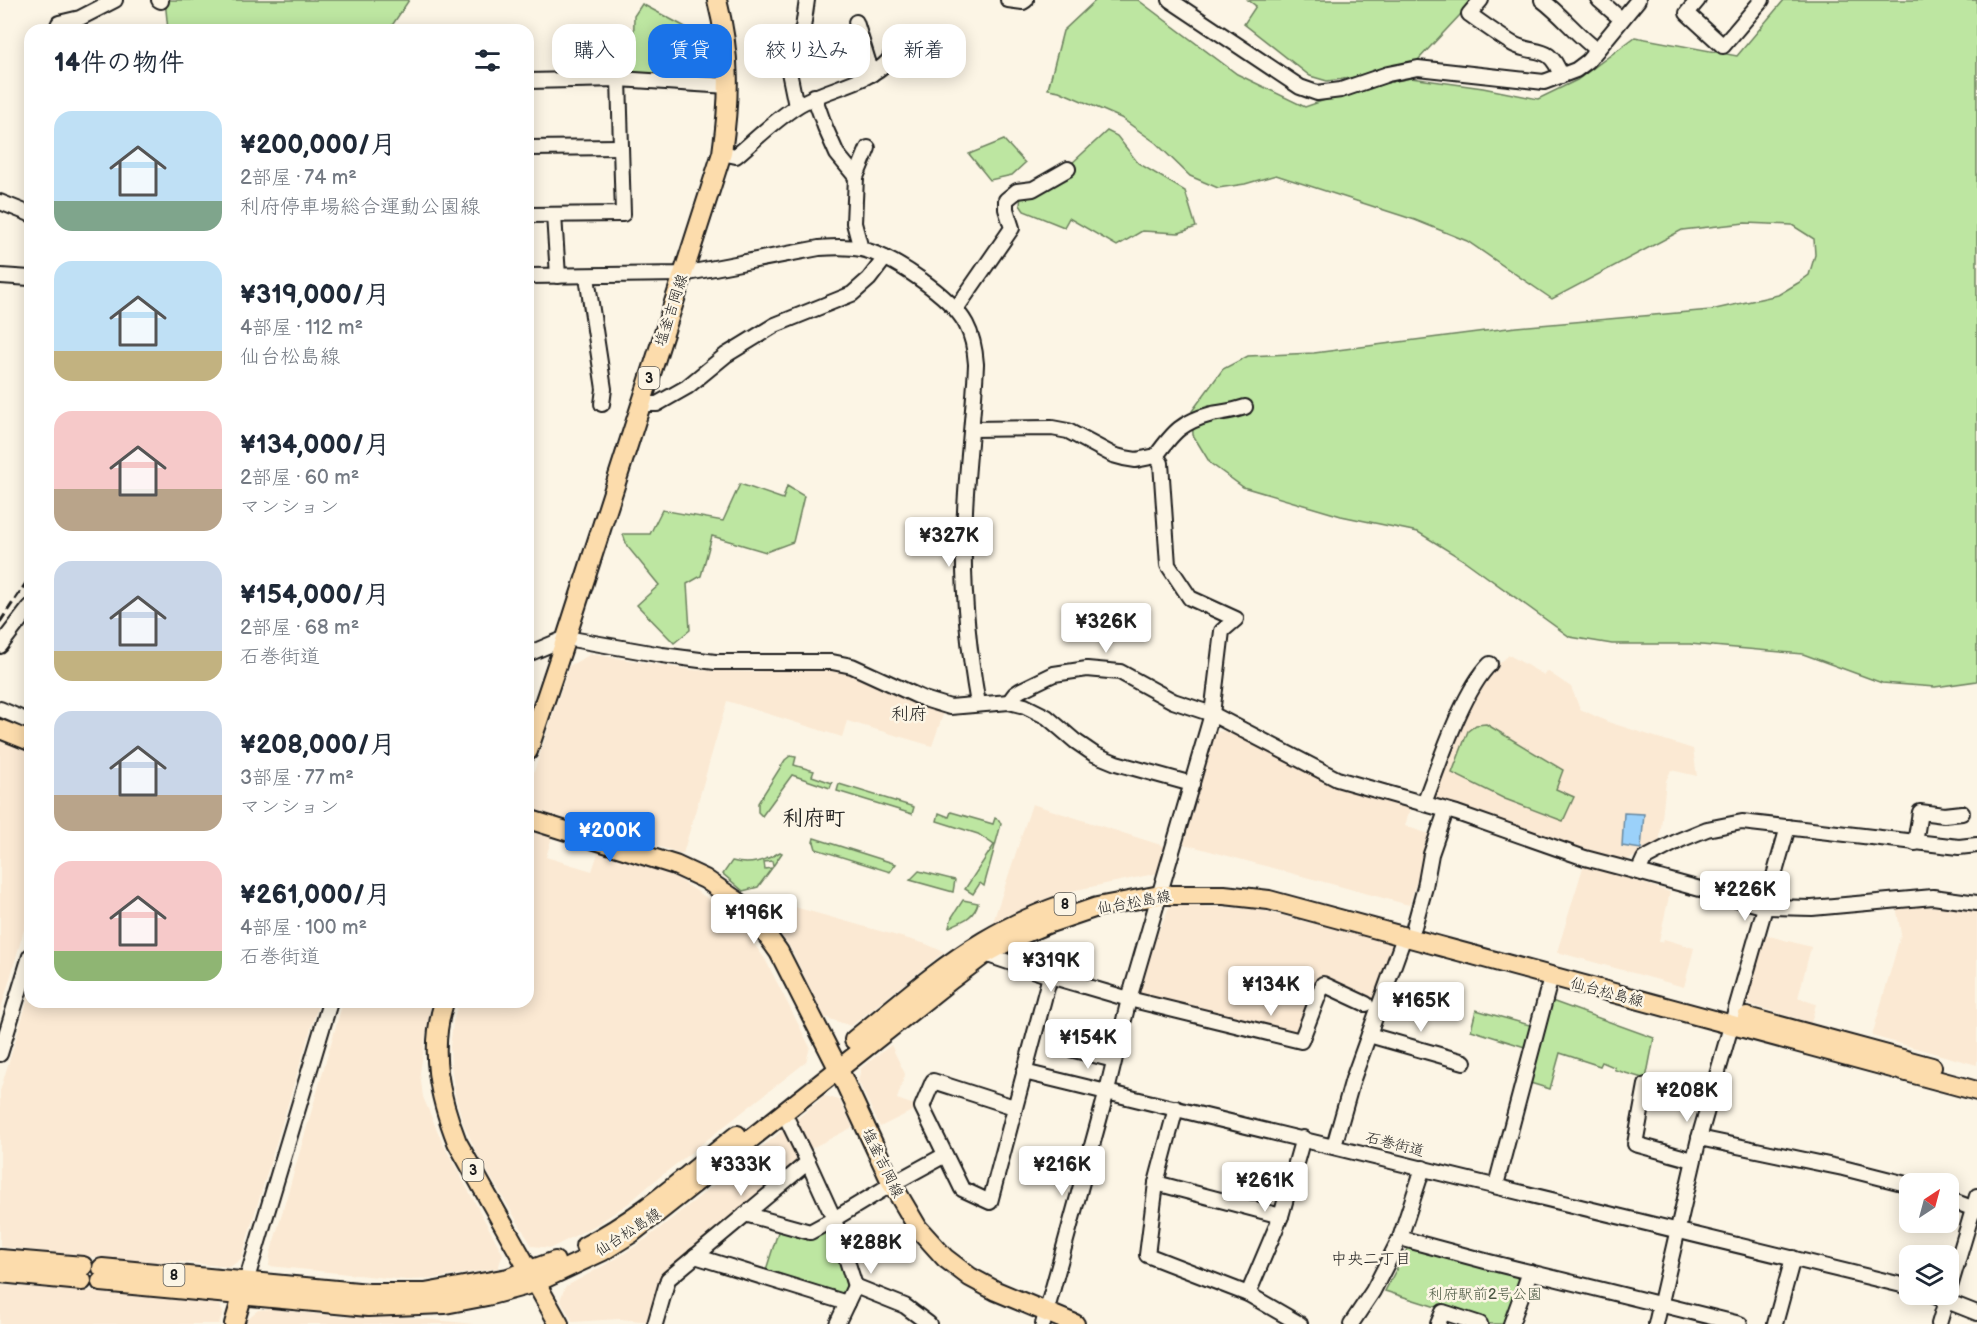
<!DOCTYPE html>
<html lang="ja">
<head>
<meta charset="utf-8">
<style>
	body { margin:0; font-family:"Balsamiq Sans","Klee One",sans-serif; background:#f6f6f7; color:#1f2937; height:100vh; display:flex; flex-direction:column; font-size:22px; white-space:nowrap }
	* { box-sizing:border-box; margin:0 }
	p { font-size:20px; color:#747a83 }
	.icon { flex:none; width:33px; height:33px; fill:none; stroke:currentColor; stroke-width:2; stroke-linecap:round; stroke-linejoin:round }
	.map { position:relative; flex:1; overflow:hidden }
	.details { position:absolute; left:24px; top:24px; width:510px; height:984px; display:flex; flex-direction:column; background:#fff; border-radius:18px; box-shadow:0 3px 15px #0003 }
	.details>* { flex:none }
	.banner { position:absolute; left:552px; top:24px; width:570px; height:54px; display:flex; gap:12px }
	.needle { width:39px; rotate:36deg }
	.tools { position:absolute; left:1899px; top:1173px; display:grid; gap:12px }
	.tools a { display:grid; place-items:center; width:60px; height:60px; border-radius:12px; background:#fff; box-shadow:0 3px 15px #0003; font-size:30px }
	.price { position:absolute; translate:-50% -51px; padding:0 14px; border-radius:6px; background:#fff; color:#222; font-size:20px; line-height:39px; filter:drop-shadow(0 2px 3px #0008) }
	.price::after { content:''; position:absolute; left:50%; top:36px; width:18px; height:14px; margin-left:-9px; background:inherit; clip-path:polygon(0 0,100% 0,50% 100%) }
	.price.current { background:#1a73e8; color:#fff }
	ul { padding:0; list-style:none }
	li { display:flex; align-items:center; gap:18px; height:150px; padding:0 30px }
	li span { display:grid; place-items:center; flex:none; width:168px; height:120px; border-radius:18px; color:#555 }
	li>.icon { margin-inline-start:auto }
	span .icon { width:72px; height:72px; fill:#fffc; stroke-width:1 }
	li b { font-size:26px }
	h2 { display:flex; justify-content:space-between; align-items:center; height:72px; padding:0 30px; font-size:26px }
	.chip { padding:0 21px; border-radius:18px; background:#fff; box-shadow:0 3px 15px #0003; font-size:21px; line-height:54px }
	.chip.current { background:#1a73e8; color:#fff }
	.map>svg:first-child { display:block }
	.built { fill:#fbe9d3 }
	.green { fill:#bde6a1; stroke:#6c815e; stroke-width:1.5 }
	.water { fill:#9bd1fa; stroke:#6889a1; stroke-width:1.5 }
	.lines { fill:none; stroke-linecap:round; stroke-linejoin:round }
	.minor-casing { stroke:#1c1c1c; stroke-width:18 }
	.major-casing { stroke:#1c1c1c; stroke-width:22 }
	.minor { stroke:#fcf5e5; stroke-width:14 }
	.major { stroke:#fcdcac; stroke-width:18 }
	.rail { stroke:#1c1c1c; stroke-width:3; stroke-dasharray:9 4.5; stroke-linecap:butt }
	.labels { text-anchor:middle; stroke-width:5; stroke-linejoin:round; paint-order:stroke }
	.shield { fill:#fcf5e5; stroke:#5f5d58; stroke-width:1.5 }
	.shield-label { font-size:14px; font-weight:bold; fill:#1c1c1c }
	.street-label { font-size:15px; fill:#1c1c1c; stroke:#fcf5e5 }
	.park-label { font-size:15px; fill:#4c5944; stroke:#fcf5e5 }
	.neighbourhood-label { font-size:16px; fill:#1c1c1c; stroke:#fcf5e5 }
	.quarter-label { font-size:18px; fill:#1c1c1c; stroke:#fcf5e5 }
	.district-label { font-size:21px; font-weight:bold; fill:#1c1c1c; stroke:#fcf5e5 }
</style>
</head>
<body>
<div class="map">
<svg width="1977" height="1324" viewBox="0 0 1977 1324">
	<rect width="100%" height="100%" fill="#fcf5e5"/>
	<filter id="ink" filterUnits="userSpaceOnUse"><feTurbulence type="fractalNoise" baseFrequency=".0167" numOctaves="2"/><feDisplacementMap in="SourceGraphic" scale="12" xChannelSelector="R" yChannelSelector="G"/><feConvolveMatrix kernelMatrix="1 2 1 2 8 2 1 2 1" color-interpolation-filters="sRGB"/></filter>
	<g filter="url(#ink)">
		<g class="built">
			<path d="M591,654L692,670L753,672L812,666L838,668L856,673L944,712L932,746L847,721L842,737L727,701L683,854L536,810L528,790L569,666Z"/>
			<path d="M1509,655L1544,675L1547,671L1571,687L1580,709L1608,722L1693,749L1697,776L1671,770L1666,781L1659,846L1618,864L1433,798L1480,680Z"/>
			<path d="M1234,730L1411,805L1405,826L1432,835L1409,905L1184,844L1213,732Z"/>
			<path d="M0,741L30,752V909L0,1013Z"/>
			<path d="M1032,804L1167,847L1159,873L1076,890L1046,899L993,922Z"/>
			<path d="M528,831L552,837L546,857L592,871L598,853L662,871L677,878L713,902L737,921L765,959L810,1047L806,1062L652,1183L629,1203L596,1225L551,1248L532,1246L478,1156L463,1123L455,1095L451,1066L450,1047L453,1022L459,1002H528Z"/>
			<path d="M1584,864L1670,892L1659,941L1663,942L1664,939L1694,948L1684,987L1557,952Z"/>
			<path d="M777,902L926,944L944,952L851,1026L824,1017L791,949L765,911Z"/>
			<path d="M1170,905L1256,909L1392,943L1378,999L1371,1001L1320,978L1301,1032L1295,1036L1143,998L1138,993L1154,941Z"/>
			<path d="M1896,906L1956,907L1977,912V1065L1872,1036L1901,934Z"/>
			<path d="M1762,934L1811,947L1798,998L1816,1004L1811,1023L1744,1003Z"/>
			<path d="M30,992V1002H319L241,1259L230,1267L181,1262H143L0,1247V1091Z"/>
			<path d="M343,1002H431L420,1073L423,1097L443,1144L503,1254L498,1268L432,1279L407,1280L269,1266L270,1255Z"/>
			<path d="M891,1045L905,1074L897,1099L920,1107L880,1127L858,1081L861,1068Z"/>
			<path d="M825,1096L839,1100L853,1127L806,1151L793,1122Z"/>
			<path d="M787,1127L804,1160L671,1269L653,1322L619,1319L573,1322L560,1300L565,1287L619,1257L646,1239Z"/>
			<path d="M0,1285L163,1296L217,1302L223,1312L219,1324H0Z"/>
			<path d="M271,1309L346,1317L395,1316L474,1324H245L247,1319L258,1310Z"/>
		</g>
		<g class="green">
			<path d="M165,0H409L389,30H168Z"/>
			<path d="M1096,0H1138L1237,74L1305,107L1357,89L1411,78L1483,88L1538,99L1577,80L1635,37L1737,56L1784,0H1977V681L1935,687L1882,683L1803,654L1690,644H1612L1570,637L1465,561L1418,532L1341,516L1243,487L1210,463L1193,435L1192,411L1223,369L1248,356L1314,353L1516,327L1711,310L1778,295L1798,283L1809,275L1815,255L1814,239L1792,225L1745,223L1682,230L1552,299L1467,241L1415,220L1276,175L1245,184L1218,188L1190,176L1156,143L1121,118L1059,91L1048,89L1063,31Z"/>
			<path d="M1248,0H1474L1417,61L1390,66L1361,76L1343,79L1327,81L1310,76L1244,24L1256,6Z"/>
			<path d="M642,4L691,30L686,75L633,74L634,16Z"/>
			<path d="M1107,131L1117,136L1138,163L1185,191L1196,227L1179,233L1142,231L1117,246L1069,218L1064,227L1024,211L1020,205L1021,195L1071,164Z"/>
			<path d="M1004,140L1025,163L1012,175L990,180L969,154Z"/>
			<path d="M740,484L783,499L787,486L804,496L793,542L766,552L712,536L701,576L687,584L690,630L674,643L637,605L659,585L627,546L623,534H650L662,510L723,521Z"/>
			<path d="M1486,724L1563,770L1556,789L1574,797L1563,821L1505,799L1452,773L1468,731L1476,725Z"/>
			<path d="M790,756L796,757L794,765L814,771L812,776L832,783L830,788L792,775L762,816L758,812V803L785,760Z"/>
			<path d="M839,784L914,807L912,814L837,791Z"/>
			<path d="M951,812L993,824L995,818L999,820L1001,824L984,886L980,883L973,894L965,889L994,845L978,834L937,821L939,813L949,817Z"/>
			<path d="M814,838L896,864L890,872L816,849L814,842H813Z"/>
			<path d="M780,852L782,853L773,866L772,861L764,862L765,869L772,868L758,887L743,891L723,874L732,861C750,866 765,861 780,852Z"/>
			<path d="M919,871L955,880L953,892L910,880Z"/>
			<path d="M963,900L978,903C974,918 962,921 949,927L952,917Z"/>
			<path d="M1549,1000L1654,1038L1646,1079L1615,1070L1614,1067L1602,1062L1600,1066L1560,1053L1550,1089L1527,1082Z"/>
			<path d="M1476,1010L1533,1026L1528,1048L1471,1030Z"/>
			<path d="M830,1226L847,1285L843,1296L765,1273L779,1229Z"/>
			<path d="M1408,1247L1517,1273L1522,1277L1507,1324H1490L1385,1291Z"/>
		</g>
		<path class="water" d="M1624,813L1644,814L1641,849L1622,846Z"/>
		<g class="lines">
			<defs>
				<g id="minor">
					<path d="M159,0L161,1"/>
					<path d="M1008,0L1023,2L1026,0"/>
					<path d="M1170,0L1300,87L1317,93L1341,90L1388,74L1418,68L1544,82L1576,70L1588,61L1638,0"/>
					<path d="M1481,0L1469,14C1483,24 1498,35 1513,44C1535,56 1550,43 1561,76"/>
					<path d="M1542,0C1562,15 1577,35 1597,50"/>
					<path d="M1599,0L1621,19"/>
					<path d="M1698,0L1687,13L1723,46L1762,0"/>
					<path d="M856,22L872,74"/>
					<path d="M56,30L59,23L80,18L115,0"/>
					<path d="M528,81L619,79L728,86"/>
					<path d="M814,96L825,127L837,154L856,177"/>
					<path d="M796,106L787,62L793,44L803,28L807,0"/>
					<path d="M528,148L621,147"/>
					<path d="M722,153L736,156C756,139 775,120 797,106C823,89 869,83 888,61C892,56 893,46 895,39"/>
					<path d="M0,202L30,214"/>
					<path d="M528,215L623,214L619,79"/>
					<path d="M554,215L558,276"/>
					<path d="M861,249L854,223L856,177L868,148"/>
					<path d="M1,276L30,278"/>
					<path d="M528,276L683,274L819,248C833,247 847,246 861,249C892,256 951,296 966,324C973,337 975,350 976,364C974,413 967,462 965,511C961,576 967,641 978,704"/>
					<path d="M587,277L604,389L602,404"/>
					<path d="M956,309L1012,228L1006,209V200L1017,191L1033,189L1068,169"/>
					<path d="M641,404H657L687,387L726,355L775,325L852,294L869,279L885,258"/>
					<path d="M973,429L1052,428L1068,431L1113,455L1124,458L1136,460L1156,456C1174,431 1182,422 1212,414C1223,412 1234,411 1245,407"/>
					<path d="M0,646L30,607"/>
					<path d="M528,654L566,638L662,655L715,662H832L852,666L924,699L950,707L1009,702L1025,706L1047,717L1075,741L1094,754L1116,763L1192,784"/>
					<path d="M1009,702L1015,694L1021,690L1054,674L1087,669L1120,672L1173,701L1212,714L1337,779L1457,813L1585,858L1638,872L1644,859L1680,840L1707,829L1742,822L1959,847L1977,845"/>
					<path d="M0,709L30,722"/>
					<path d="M1424,803C1439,765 1462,692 1490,664"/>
					<path d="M1915,843L1920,812L1944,815L1962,813"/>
					<path d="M1638,872L1766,907L1812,908L1933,897L1977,903"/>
					<path d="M1414,927L1425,887L1431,854L1446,811"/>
					<path d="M985,954L1050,976L1129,999L1301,1041L1323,984L1366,1004"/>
					<path d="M1369,1035L1464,1062"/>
					<path d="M1070,1049L1114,1060"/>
					<path d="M0,1054L30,956"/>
					<path d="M1024,1072L1910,1287"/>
					<path d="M1646,1085L1635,1144L1693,1160"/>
					<path d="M1014,1107L933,1081L922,1107L962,1189L990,1202L1050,976"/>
					<path d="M1176,1108L1156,1183L1147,1255L1248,1294L1300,1324"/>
					<path d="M784,1113L808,1162"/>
					<path d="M1699,1138L1843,1168L1910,1185"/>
					<path d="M1334,1146L1353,1079L1404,937"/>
					<path d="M1156,1183L1281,1216"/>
					<path d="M1496,1185L1551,977"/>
					<path d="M1948,1199L1977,1210"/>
					<path d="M1400,1238L1489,1262L1740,1324"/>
					<path d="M695,1256L847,1303"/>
					<path d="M246,1282L330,1002"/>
					<path d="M855,1286L834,1219L892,1184L945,1155"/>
					<path d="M1248,1294L1281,1216L1303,1138"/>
					<path d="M1929,1294L1977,1313"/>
					<path d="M655,1324L668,1279L808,1162L834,1219L810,1232L745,1214"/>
					<path d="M837,1324L855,1286L905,1306L929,1324"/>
					<path d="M1043,1324L1107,1091L1129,999L1212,714L1222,631L1236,619L1190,598L1168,565L1161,463L1156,456"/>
					<path d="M1351,1324L1373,1291L1400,1238L1423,1168"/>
					<path d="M1438,1324L1443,1312L1480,1324"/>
					<path d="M1511,1324L1530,1272"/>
					<path d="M1656,1324L1699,1138L1788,827"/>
					<path d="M1775,1324L1793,1258"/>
					<path d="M1939,1324L1977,1196"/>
				</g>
				<g id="major">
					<path d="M0,729L30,741"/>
					<path d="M528,751L566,638L722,153C730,97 731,55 717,0"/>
					<path d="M528,819L675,865L705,879L740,903L754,917L779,952L838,1068L892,1184L918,1228L945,1258L970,1277L996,1291L1075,1324"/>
					<path d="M444,1002C429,1051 439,1096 457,1142L559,1324"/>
					<path d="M1747,1017L1932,1067"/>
					<path d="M854,1040C896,1006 937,969 984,941C1009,926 1036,914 1064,904"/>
					<path d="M585,1246C641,1218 689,1173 737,1135"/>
					<path d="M0,1259L83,1266"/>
					<path d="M102,1268L369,1293H425L508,1278L555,1261"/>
					<path d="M0,1273L82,1281"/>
					<path d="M101,1282L368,1307L445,1304L487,1296L535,1283L603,1251L632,1233L952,979L985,954L1016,937L1047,924L1097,907L1160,895H1224L1269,900L1977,1091"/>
					<path d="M234,1324L246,1284"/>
				</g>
			</defs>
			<use href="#minor" class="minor-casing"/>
			<use href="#major" class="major-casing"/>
			<use href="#minor" class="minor"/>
			<use href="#major" class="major"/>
			<path class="rail" d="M0,622L30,577"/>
		</g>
	</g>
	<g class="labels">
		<g class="shield">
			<rect x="638.5" y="367" width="21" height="22" rx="4.5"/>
			<rect x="1054.5" y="893" width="21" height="22" rx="4.5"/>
			<rect x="462.5" y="1159" width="21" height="22" rx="4.5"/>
			<rect x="163.5" y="1264" width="21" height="22" rx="4.5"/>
		</g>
		<g class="shield-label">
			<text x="649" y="383">3</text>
			<text x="1065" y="909">8</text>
			<text x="473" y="1175">3</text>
			<text x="174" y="1280">8</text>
		</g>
		<g class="street-label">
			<text transform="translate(671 310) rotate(-72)" y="5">塩釜吉岡線</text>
			<text transform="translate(1134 902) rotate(-10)" y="5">仙台松島線</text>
			<text transform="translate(1607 992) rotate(15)" y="5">仙台松島線</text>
			<text transform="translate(1395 1144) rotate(14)" y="5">石巻街道</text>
			<text transform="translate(883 1163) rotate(64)" y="5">塩釜吉岡線</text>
			<text transform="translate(628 1232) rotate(-33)" y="5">仙台松島線</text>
		</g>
		<g class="park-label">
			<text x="1485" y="1299">利府駅前2号公園</text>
		</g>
		<g class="neighbourhood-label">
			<text x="1371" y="1264">中央二丁目</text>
		</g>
		<g class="quarter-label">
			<text x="909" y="720">利府</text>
		</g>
		<g class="district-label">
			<text x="814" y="825">利府町</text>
		</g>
	</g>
</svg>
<div class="tools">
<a><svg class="needle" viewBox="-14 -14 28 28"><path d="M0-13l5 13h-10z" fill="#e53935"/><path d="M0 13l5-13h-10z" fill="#747a83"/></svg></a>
<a><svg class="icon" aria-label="layers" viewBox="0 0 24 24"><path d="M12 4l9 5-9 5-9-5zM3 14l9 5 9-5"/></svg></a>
</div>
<b class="price" style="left:949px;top:568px">¥327K</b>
<b class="price" style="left:1106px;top:654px">¥326K</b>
<b class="price current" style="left:610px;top:863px">¥200K</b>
<b class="price" style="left:1745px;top:922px">¥226K</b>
<b class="price" style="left:754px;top:945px">¥196K</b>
<b class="price" style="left:1051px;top:993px">¥319K</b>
<b class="price" style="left:1271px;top:1017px">¥134K</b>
<b class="price" style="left:1421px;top:1033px">¥165K</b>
<b class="price" style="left:1088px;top:1070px">¥154K</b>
<b class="price" style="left:1687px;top:1123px">¥208K</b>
<b class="price" style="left:741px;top:1197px">¥333K</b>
<b class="price" style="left:1062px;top:1197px">¥216K</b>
<b class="price" style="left:1265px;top:1213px">¥261K</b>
<b class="price" style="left:871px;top:1275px">¥288K</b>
<div class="banner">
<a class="chip">購入</a>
<a class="chip current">賃貸</a>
<a class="chip">絞り込み</a>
<a class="chip">新着</a>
</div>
<section class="details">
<h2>14件の物件<svg class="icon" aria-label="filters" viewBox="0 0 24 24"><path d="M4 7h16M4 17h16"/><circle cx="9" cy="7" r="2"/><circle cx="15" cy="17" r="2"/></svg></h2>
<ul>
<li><span style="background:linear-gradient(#bfe0f5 75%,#7fa58c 0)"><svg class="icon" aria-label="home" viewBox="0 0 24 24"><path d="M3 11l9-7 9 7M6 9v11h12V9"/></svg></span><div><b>¥200,000/月</b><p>2部屋 · 74 m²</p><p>利府停車場総合運動公園線</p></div></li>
<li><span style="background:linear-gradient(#bfe0f5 75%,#c2b280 0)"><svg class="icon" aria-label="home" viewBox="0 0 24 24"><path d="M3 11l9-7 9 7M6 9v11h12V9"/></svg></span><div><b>¥319,000/月</b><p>4部屋 · 112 m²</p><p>仙台松島線</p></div></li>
<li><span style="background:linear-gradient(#f6c9c9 65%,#b9a48a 0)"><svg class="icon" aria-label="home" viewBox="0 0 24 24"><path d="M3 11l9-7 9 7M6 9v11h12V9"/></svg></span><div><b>¥134,000/月</b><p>2部屋 · 60 m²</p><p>マンション</p></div></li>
<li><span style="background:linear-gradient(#c9d6e8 75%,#c2b280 0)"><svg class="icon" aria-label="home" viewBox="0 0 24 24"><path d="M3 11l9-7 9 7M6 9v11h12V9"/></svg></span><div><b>¥154,000/月</b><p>2部屋 · 68 m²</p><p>石巻街道</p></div></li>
<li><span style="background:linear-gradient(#c9d6e8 70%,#b9a48a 0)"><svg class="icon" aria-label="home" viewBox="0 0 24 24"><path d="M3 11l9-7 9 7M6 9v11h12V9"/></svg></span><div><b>¥208,000/月</b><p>3部屋 · 77 m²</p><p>マンション</p></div></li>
<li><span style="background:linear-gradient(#f6c9c9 75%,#8fb573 0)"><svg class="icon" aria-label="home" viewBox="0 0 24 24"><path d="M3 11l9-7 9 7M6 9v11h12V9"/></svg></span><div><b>¥261,000/月</b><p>4部屋 · 100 m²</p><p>石巻街道</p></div></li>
</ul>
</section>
</div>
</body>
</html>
